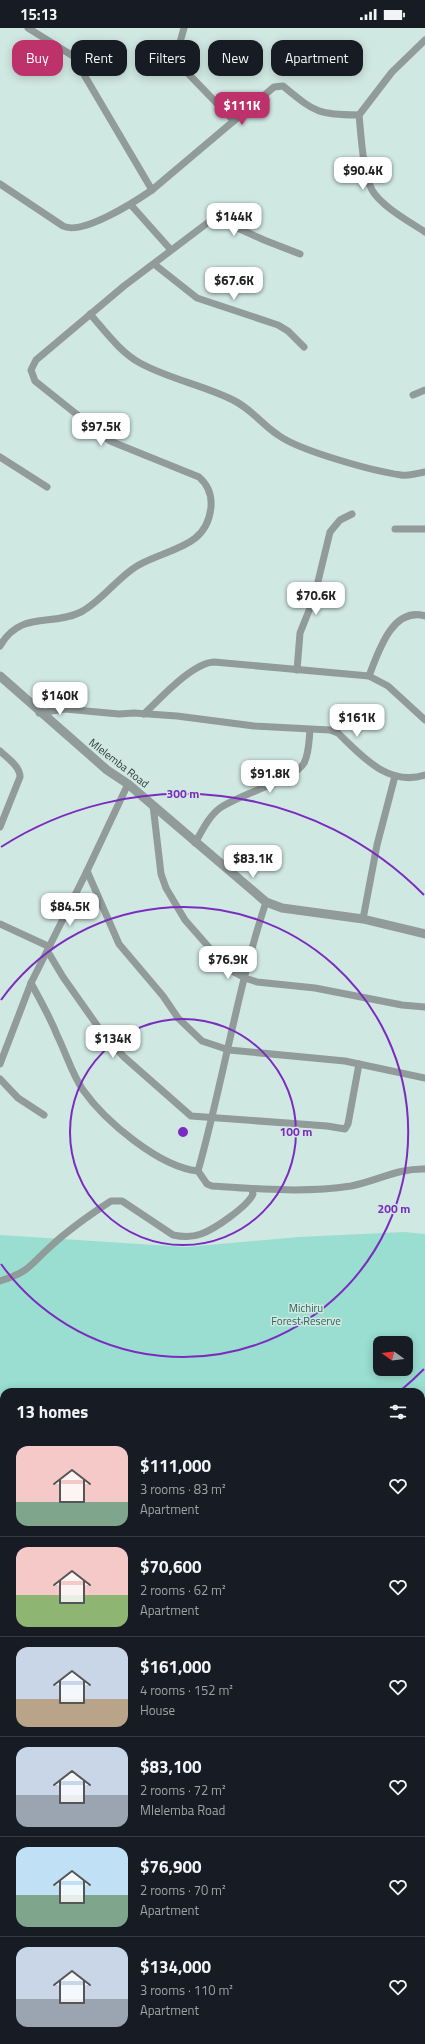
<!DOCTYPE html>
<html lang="en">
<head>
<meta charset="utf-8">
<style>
	body { margin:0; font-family:"Titillium Web",sans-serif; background:#20242c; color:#f1f3f6; height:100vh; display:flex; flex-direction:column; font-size:15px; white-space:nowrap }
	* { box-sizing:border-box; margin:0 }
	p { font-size:13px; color:#9ea1a6 }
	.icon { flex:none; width:22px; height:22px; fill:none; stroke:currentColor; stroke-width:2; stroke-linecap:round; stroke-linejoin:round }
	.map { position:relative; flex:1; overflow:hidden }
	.sheet { position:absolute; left:0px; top:1360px; width:425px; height:656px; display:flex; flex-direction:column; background:#171b24; border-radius:12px 12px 0 0; box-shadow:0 2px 10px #0003 }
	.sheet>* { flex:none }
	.banner { position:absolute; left:12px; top:12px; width:401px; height:36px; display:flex; gap:8px }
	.needle { width:26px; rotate:285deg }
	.tools { position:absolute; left:373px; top:1308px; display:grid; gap:8px }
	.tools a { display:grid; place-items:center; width:40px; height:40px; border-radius:8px; background:#171b24; box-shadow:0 2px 10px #0003; font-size:20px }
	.price { position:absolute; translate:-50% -34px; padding:0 9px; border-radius:8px; background:#fff; color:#222; font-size:13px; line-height:26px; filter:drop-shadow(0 1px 2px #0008) }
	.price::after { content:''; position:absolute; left:50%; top:24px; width:12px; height:9px; margin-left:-6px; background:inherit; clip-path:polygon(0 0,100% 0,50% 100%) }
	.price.current { background:#bd326a; color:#fff }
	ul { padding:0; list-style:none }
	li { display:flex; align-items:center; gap:12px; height:100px; padding:0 16px }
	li+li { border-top:1px solid #363941 }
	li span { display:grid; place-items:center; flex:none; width:112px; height:80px; border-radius:12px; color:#555 }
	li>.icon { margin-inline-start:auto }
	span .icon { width:48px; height:48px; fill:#fffc; stroke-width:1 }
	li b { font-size:17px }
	h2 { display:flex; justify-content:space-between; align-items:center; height:48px; padding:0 16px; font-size:17px }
	.pill { padding:0 14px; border-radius:12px; background:#171b24; box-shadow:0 2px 10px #0003; font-size:14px; line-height:36px }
	.pill.current { background:#bd326a; color:#fff }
	.status { display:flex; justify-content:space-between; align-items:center; height:28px; padding:0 20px; background:#171b24; direction:ltr }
	.status svg { height:11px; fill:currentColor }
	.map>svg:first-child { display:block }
	.green { fill:#99ded1; fill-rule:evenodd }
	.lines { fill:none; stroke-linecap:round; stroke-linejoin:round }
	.minor { stroke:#919b99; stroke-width:7 }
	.tertiary { stroke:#919b99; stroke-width:9 }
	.ring { fill:none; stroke:#7b2cbf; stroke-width:2 }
	.labels { text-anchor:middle; stroke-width:3; stroke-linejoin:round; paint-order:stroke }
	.street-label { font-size:11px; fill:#2f3937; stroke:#d0e8e2 }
	.park-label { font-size:11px; fill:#306259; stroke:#d0e8e2 }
	.centre { fill:#7b2cbf; stroke:#d0e8e2; stroke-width:2 }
	.ring-label { font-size:12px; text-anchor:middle; font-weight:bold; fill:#7b2cbf; stroke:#d0e8e2; stroke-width:3; stroke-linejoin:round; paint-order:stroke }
</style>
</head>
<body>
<div class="status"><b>15:13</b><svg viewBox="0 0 49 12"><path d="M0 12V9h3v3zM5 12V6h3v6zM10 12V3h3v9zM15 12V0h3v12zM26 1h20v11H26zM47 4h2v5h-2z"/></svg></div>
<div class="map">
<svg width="425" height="2016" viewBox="0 0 425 2016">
	<rect width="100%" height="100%" fill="#d0e8e2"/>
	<path class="green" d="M404,1204L425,1206V2016H0V1207L186,1219L299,1209ZM380,1315H406V1341H380ZM4,1364H421V2012H4Z"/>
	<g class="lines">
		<g class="minor">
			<path d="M28,0L73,28L152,162"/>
			<path d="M184,0L175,32L234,93"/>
			<path d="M425,12L392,44L359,87C361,106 363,146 372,162C381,178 410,194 425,204"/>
			<path d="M0,156L63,198C82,208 136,173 152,162L274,59L283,58C316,85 316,86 359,87"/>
			<path d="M131,177L171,222"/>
			<path d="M154,236L197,270L278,297L288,303L304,319"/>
			<path d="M90,286C105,303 120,324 140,335C169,351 203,357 233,372C253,382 260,395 278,407C300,423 373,443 401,447C409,448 417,446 425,444"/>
			<path d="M413,367L425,362"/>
			<path d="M0,429L47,459"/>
			<path d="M395,501H425"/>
			<path d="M0,618C21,582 51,599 81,584C102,573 117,550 137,538C167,520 207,521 211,479C212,467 208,457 199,449L110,413L35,353L31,342L36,332L124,258L210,193H222L264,212L300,226"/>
			<path d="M297,642L300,605L314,570L330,504L340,492L352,486"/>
			<path d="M369,648C378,625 392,578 425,588"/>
			<path d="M39,685L65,681L119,686L134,685L177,688L254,698L330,702L338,705C362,728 388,759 425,747"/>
			<path d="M144,686C160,671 192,635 214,634L369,648L388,658L425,692"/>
			<path d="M0,723C7,730 20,738 20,749L0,799"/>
			<path d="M153,777L161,846L166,860L185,892L228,941L245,950L257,954L315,960L402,977L425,979"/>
			<path d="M195,815C202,803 209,788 220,780C238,767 296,751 304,735C309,726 309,712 310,702"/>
			<path d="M87,843L119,916L163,968L178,990L202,1013L229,1022L345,1033L425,1050"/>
			<path d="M266,874C237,962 223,1054 198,1143L207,1156L212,1158C258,1161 305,1165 351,1158C377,1153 398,1140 425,1141"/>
			<path d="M363,891L377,817L395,748"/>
			<path d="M0,896L50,919"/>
			<path d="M48,924L63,949L106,1010L124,1029L191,1088L327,1098L345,1101L348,1096L359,1036"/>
			<path d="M31,955C40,972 50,989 57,1007C66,1025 72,1046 83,1062C105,1093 159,1139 198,1143"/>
			<path d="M0,1036L31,955L87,843L128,756"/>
			<path d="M0,1051L18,1070L44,1087"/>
			<path d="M0,1253C29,1244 29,1238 50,1219C68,1202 91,1186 111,1173H122L173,1207C182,1209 193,1209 201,1206C215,1201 248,1178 253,1166L252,1162"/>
			<path d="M0,1663H4"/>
			<path d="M421,1701H425"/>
		</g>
		<path class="tertiary" d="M0,648L107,742L128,756L266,874L282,880L363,891L425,906"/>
	</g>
	<g class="ring">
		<circle cx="183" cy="1104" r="113"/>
		<path d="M1 972A225 225 0 1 1 1 1236"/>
		<path d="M424 1341A338 338 0 0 1 400 1363M1 819A338 338 0 0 1 424 867"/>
	</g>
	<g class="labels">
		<g class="street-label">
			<text transform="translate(119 735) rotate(38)" y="4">Mlelemba Road</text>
		</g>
		<g class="park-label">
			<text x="306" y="1284">Michiru<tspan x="306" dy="13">Forest Reserve</tspan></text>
		</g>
	</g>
	<circle cx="183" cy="1104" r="6" class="centre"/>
	<g class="ring-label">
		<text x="183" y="770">300 m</text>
		<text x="296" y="1108">100 m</text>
		<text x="394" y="1185">200 m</text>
	</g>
</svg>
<div class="tools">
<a><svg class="needle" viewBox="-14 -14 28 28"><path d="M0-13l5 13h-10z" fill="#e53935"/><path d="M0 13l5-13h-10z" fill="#9ea1a6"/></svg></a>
</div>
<b class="price current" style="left:242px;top:98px">$111K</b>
<b class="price" style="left:363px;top:163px">$90.4K</b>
<b class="price" style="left:234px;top:209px">$144K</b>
<b class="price" style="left:234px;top:273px">$67.6K</b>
<b class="price" style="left:101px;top:419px">$97.5K</b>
<b class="price" style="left:316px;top:588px">$70.6K</b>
<b class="price" style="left:60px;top:688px">$140K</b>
<b class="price" style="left:357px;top:710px">$161K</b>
<b class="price" style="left:270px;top:766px">$91.8K</b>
<b class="price" style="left:253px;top:851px">$83.1K</b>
<b class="price" style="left:70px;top:899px">$84.5K</b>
<b class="price" style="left:228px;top:952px">$76.9K</b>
<b class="price" style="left:113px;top:1031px">$134K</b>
<div class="banner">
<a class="pill current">Buy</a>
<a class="pill">Rent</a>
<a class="pill">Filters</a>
<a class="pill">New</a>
<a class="pill">Apartment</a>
</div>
<section class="sheet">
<h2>13 homes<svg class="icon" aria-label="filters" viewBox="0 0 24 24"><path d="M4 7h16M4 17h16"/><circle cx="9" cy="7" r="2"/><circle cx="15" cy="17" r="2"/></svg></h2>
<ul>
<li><span style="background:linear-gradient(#f6c9c9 70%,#7fa58c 0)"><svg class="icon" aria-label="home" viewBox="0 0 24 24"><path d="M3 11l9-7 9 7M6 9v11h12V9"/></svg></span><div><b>$111,000</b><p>3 rooms · 83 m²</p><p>Apartment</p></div><svg class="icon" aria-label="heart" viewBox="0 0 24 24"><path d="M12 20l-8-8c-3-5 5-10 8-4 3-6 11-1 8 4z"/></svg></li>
<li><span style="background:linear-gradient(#f6c9c9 60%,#8fb573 0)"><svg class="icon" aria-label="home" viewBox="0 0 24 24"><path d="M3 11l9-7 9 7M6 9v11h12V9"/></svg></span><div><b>$70,600</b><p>2 rooms · 62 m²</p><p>Apartment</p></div><svg class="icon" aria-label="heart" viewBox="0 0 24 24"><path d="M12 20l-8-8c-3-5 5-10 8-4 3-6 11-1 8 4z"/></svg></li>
<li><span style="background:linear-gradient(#c9d6e8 65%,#b9a48a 0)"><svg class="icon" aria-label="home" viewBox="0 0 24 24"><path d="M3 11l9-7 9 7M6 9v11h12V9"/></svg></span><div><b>$161,000</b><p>4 rooms · 152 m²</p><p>House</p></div><svg class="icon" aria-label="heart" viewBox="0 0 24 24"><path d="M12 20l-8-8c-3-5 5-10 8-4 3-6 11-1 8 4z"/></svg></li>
<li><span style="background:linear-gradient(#c9d6e8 60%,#9aa5b1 0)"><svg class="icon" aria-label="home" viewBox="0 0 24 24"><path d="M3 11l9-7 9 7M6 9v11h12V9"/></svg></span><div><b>$83,100</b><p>2 rooms · 72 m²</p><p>Mlelemba Road</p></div><svg class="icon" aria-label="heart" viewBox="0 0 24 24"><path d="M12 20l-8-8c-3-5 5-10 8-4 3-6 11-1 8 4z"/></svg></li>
<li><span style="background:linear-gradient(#bfe0f5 60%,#7fa58c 0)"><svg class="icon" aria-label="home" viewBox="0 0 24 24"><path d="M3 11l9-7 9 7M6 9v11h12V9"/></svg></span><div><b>$76,900</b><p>2 rooms · 70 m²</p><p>Apartment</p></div><svg class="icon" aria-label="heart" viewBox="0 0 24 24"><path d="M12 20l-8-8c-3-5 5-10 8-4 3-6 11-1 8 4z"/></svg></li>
<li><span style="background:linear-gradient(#c9d6e8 65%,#9aa5b1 0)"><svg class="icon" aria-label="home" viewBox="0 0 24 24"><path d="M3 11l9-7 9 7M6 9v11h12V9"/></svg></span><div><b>$134,000</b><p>3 rooms · 110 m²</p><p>Apartment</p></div><svg class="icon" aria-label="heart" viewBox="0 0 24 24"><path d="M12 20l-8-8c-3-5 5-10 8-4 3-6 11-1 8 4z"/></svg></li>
</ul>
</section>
</div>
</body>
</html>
